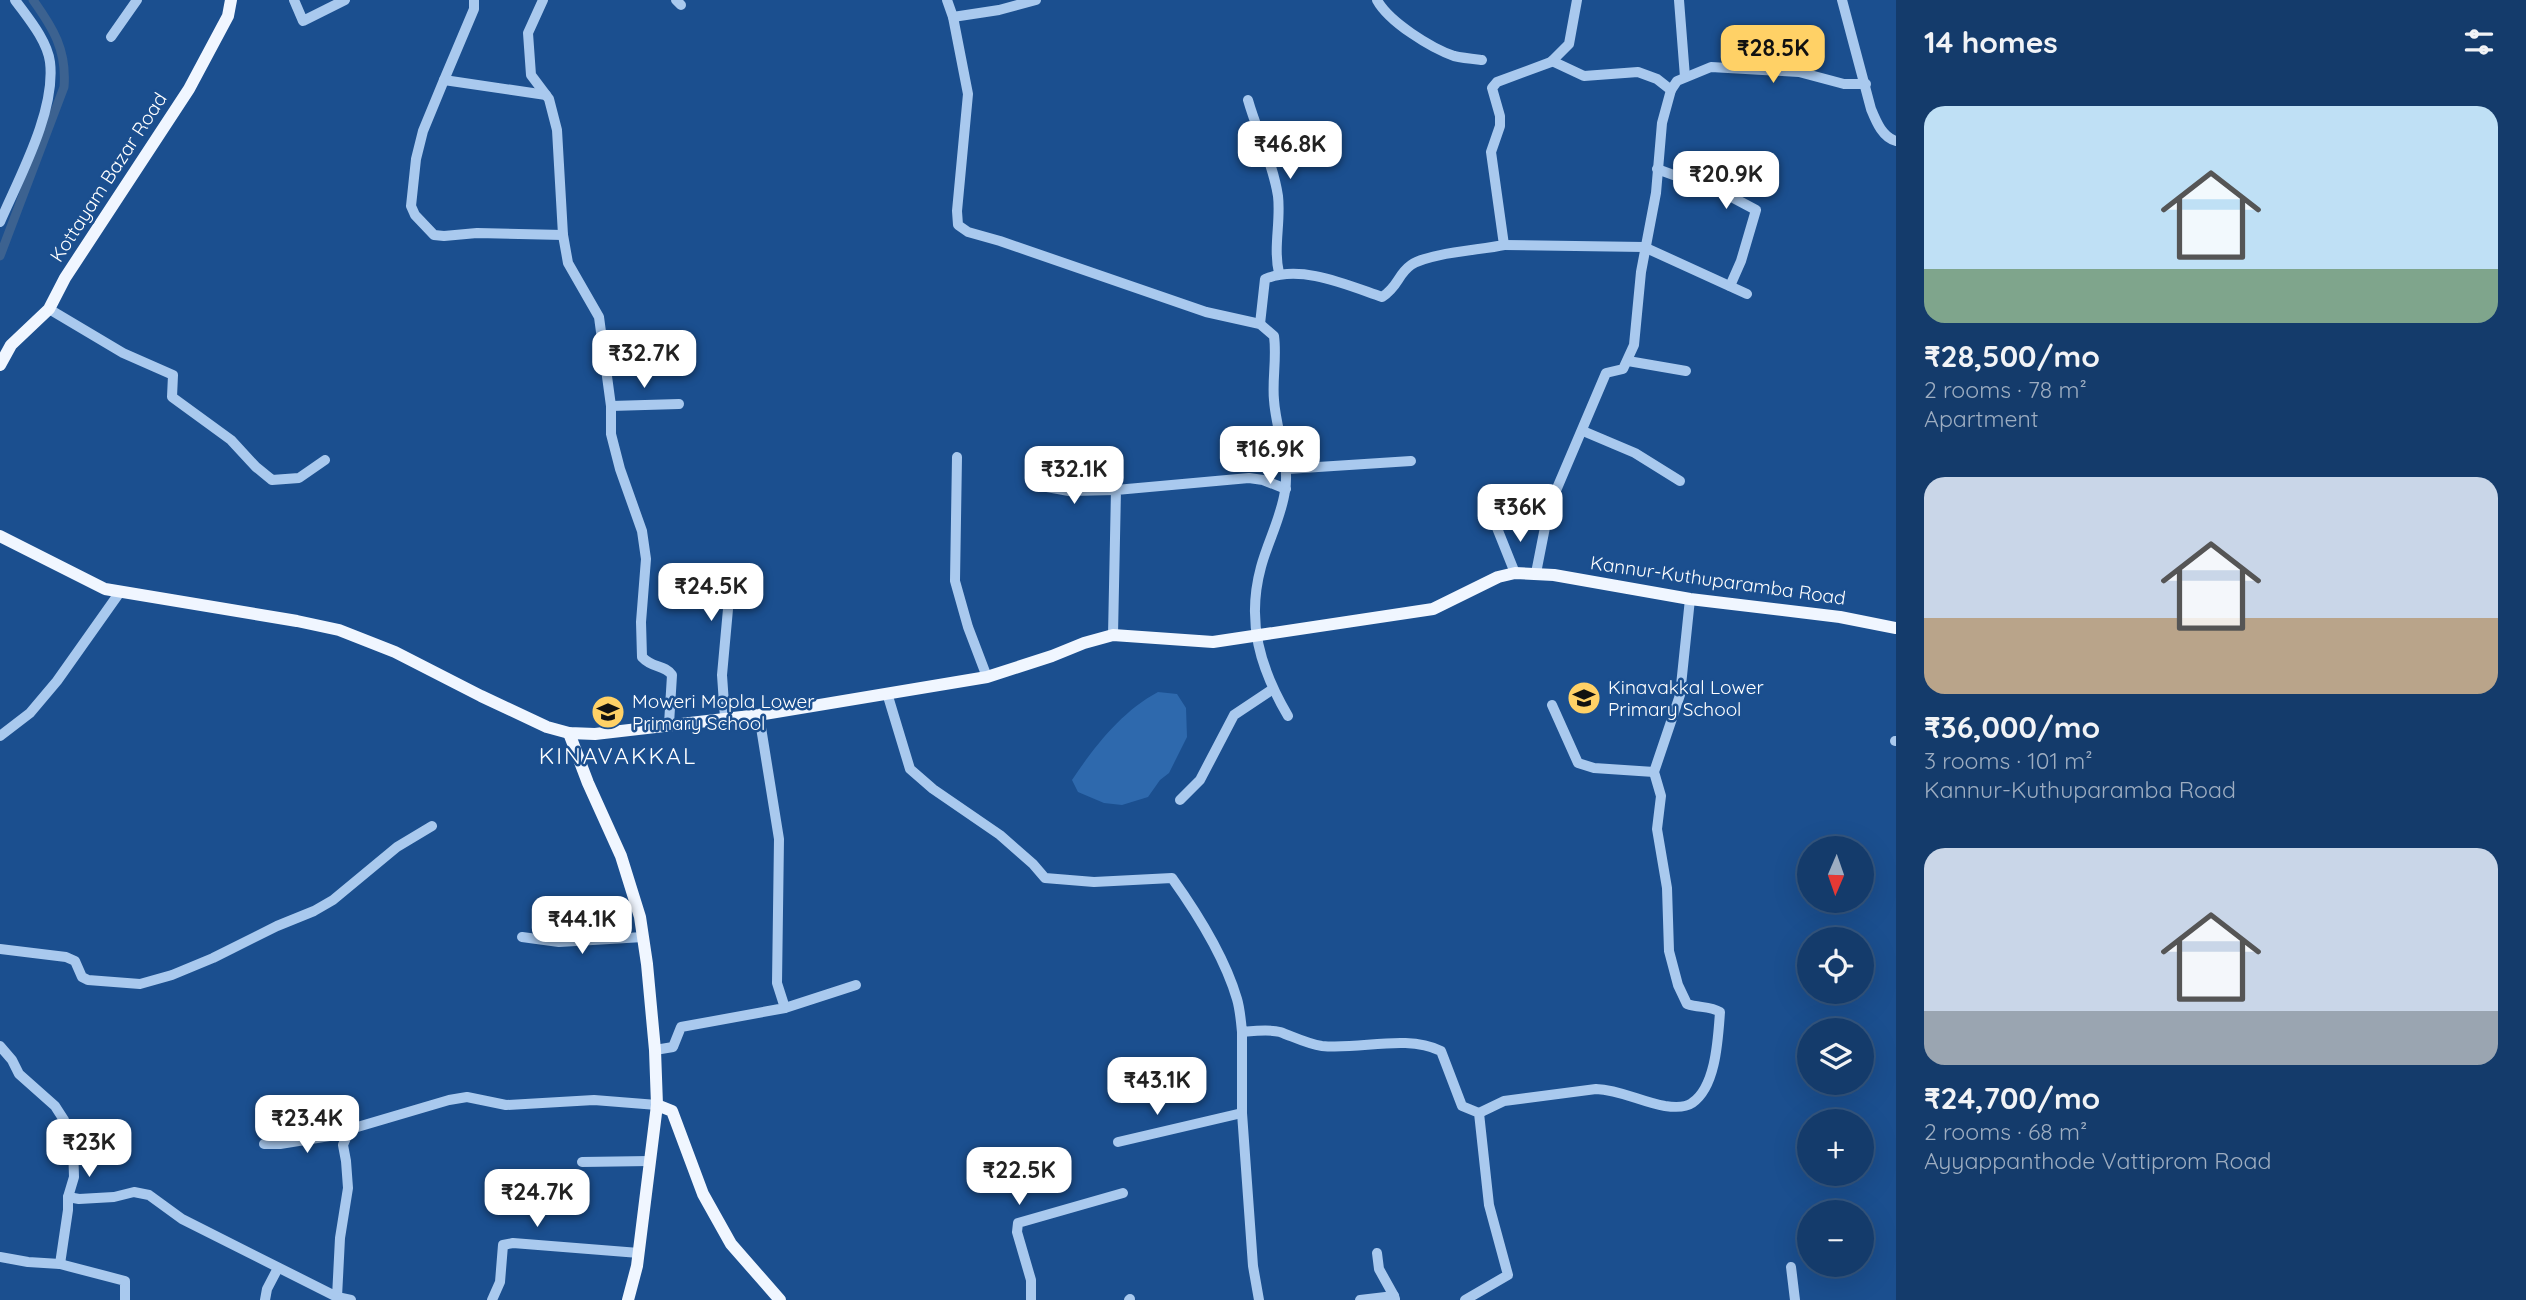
<!DOCTYPE html>
<html lang="en">
<head>
<meta charset="utf-8">
<style>
	body { margin:0; font-family:Quicksand,sans-serif; background:#214673; color:#f1f3f6; height:100vh; display:flex; flex-direction:column; font-size:26px; white-space:nowrap }
	* { box-sizing:border-box; margin:0 }
	p { font-size:23px; color:#9dadc1 }
	.icon { flex:none; width:38px; height:38px; fill:none; stroke:currentColor; stroke-width:2; stroke-linecap:round; stroke-linejoin:round }
	.map { position:relative; flex:1; overflow:hidden }
	.sheet { display:flex; flex-direction:column; background:#143b6b; width:630px }
	.sheet>* { flex:none }
	.needle { width:46px; rotate:182deg }
	.tools { position:absolute; left:1797px; top:836px; display:grid; gap:14px }
	.tools a { display:grid; place-items:center; width:77px; height:77px; border-radius:50%; background:#143b6b; box-shadow:0 7px 28px #0002,0 0 0 2px #33557e; font-size:35px }
	.price { position:absolute; translate:-50% -60px; padding:0 16px; border-radius:14px; background:#fff; color:#222; font-size:23px; line-height:46px; filter:drop-shadow(0 2px 4px #0008) }
	.price::after { content:''; position:absolute; left:50%; top:42px; width:21px; height:16px; margin-left:-10px; background:inherit; clip-path:polygon(0 0,100% 0,50% 100%) }
	.price.selected { background:#ffd166; color:#111 }
	ul { padding:0; list-style:none }
	li { display:grid; align-content:center; gap:14px; height:371px; padding:0 28px }
	li span { display:grid; place-items:center; height:217px; border-radius:21px; color:#555 }
	li>.icon { margin-inline-start:auto }
	span .icon { width:126px; height:126px; fill:#fffc; stroke-width:1 }
	li b { font-size:30px }
	h2 { display:flex; justify-content:space-between; align-items:center; height:84px; padding:0 28px; font-size:30px }
	main { display:flex; flex:1; min-height:0 }
	.map>svg:first-child { display:block }
	.green { fill:#2e69ad }
	.lines { fill:none; stroke-linecap:round; stroke-linejoin:round }
	.canal { stroke:#3c6290; stroke-width:9 }
	.minor { stroke:#a9c9ee; stroke-width:10 }
	.major { stroke:#f0f6ff; stroke-width:12 }
	.labels { text-anchor:middle; stroke-width:5; stroke-linejoin:round; paint-order:stroke }
	.street-label { font-size:19px; fill:#fff; stroke:#1b4f8f }
	.poi-label { font-size:19px; fill:#fff; stroke:#1b4f8f; text-anchor:start }
	.quarter-label { font-size:23px; letter-spacing:2px; fill:#fff; stroke:#1b4f8f }
</style>
</head>
<body>
<main>
<div class="map">
<svg width="1896" height="1300" viewBox="0 0 1896 1300">
	<rect width="100%" height="100%" fill="#1b4f8f"/>
	<path class="green" d="M1158,692L1177,694L1186,708L1187,737L1169,773L1160,780L1148,797L1122,805L1104,803L1078,792L1072,780C1094,747 1122,711 1158,692Z"/>
	<g class="lines">
		<path class="canal" d="M0,256L64,87C67,50 53,28 33,0"/>
		<g class="minor">
			<path d="M294,0L303,21L345,0"/>
			<path d="M474,0V9L444,80L546,95"/>
			<path d="M543,0L528,33L531,75L549,99L557,130L563,235L568,263L599,317L611,406V434L620,469L642,531L646,559L641,622L642,657C653,669 664,664 672,675L669,724"/>
			<path d="M676,0L681,5"/>
			<path d="M947,0L953,17L968,94L957,211L958,225L968,232L1000,241L1206,312L1260,324L1274,336C1277,358 1272,379 1274,400C1276,431 1290,460 1285,491C1281,518 1268,541 1261,567C1246,622 1260,668 1288,716"/>
			<path d="M1377,0C1389,22 1431,48 1454,56C1463,58 1473,59 1482,60"/>
			<path d="M1679,0L1685,77"/>
			<path d="M1842,0L1871,109C1876,121 1882,137 1896,141"/>
			<path d="M953,17L999,10L1036,0"/>
			<path d="M111,37L137,0"/>
			<path d="M444,80L423,131L416,159L411,206L415,215L434,235L444,236L477,233L563,235"/>
			<path d="M1671,90L1677,81L1711,67L1799,72L1844,84H1866"/>
			<path d="M1248,100C1257,132 1273,163 1278,196C1281,222 1273,247 1279,273"/>
			<path d="M1657,169L1726,194L1756,210L1741,261L1730,286"/>
			<path d="M0,222C19,178 56,111 50,62C47,40 28,18 15,0"/>
			<path d="M1504,245L1644,247L1747,294"/>
			<path d="M49,309L123,353L173,375L172,397L231,440L256,467L272,480L299,478L325,460"/>
			<path d="M1260,324L1265,279C1301,264 1347,285 1382,297C1399,286 1397,275 1411,265C1428,253 1481,250 1504,245L1491,152L1500,126V116L1492,88L1497,82L1551,62L1569,44L1577,0"/>
			<path d="M1628,361L1686,371"/>
			<path d="M611,406L679,404"/>
			<path d="M1583,431L1635,453L1680,481"/>
			<path d="M957,457L955,581L968,627L987,677"/>
			<path d="M1287,469L1411,461"/>
			<path d="M1036,485L1069,491L1116,490"/>
			<path d="M1497,528L1515,573"/>
			<path d="M1536,573L1549,507L1606,373L1623,369L1634,345L1641,272L1656,193L1662,123L1671,90L1657,79L1638,72L1584,76L1552,61"/>
			<path d="M1113,635L1116,490L1249,478L1263,480L1286,489"/>
			<path d="M887,693L910,769L933,789L1000,835L1033,864L1045,878L1094,882L1172,878C1197,913 1225,958 1237,999C1240,1009 1241,1021 1242,1032C1254,1031 1269,1029 1280,1032C1294,1037 1307,1044 1322,1046C1361,1050 1405,1034 1441,1051L1462,1106L1479,1113L1489,1205L1508,1275L1465,1300"/>
			<path d="M1552,705L1578,763L1594,768L1654,772"/>
			<path d="M725,718L722,675L731,576L757,575"/>
			<path d="M0,736L30,713L57,681L120,592"/>
			<path d="M1895,741H1896"/>
			<path d="M1180,800L1200,780L1234,715L1273,689"/>
			<path d="M522,937L559,942L643,937"/>
			<path d="M0,949L66,957L75,961L82,977L88,980L140,984L172,975L213,958L277,926L314,911L333,900L397,847L432,826"/>
			<path d="M785,1008L856,985"/>
			<path d="M1242,1032V1113L1253,1266L1259,1300"/>
			<path d="M0,1046L12,1060L19,1074L55,1106L64,1120L73,1144L74,1177L68,1197V1210L60,1264L28,1262L0,1257"/>
			<path d="M655,1050L673,1047L681,1027L785,1008L777,983L779,839L759,715"/>
			<path d="M1479,1113L1504,1101L1596,1089C1621,1090 1641,1102 1665,1106C1672,1107 1685,1108 1692,1103C1716,1087 1718,1039 1720,1012C1710,1006 1699,1008 1687,1004L1678,985L1669,951L1667,888L1657,829L1661,796L1654,772L1680,695L1690,599"/>
			<path d="M1118,1142L1242,1113"/>
			<path d="M264,1144H280L348,1133"/>
			<path d="M582,1162L650,1161"/>
			<path d="M68,1197L79,1199L114,1197L134,1192L149,1195L182,1219L337,1297L340,1238L348,1188L346,1161L343,1145L348,1133L354,1128L449,1100L467,1097L506,1105L594,1100L657,1105"/>
			<path d="M1377,1253L1379,1269L1394,1296"/>
			<path d="M60,1264L125,1281V1300"/>
			<path d="M1791,1267L1795,1300"/>
			<path d="M337,1297L351,1300"/>
			<path d="M265,1300L267,1289L278,1268"/>
			<path d="M492,1300L500,1282L503,1245L513,1243L639,1253"/>
			<path d="M1031,1300V1280L1017,1232L1018,1223L1123,1193"/>
			<path d="M1129,1300L1130,1299"/>
			<path d="M1360,1300L1394,1296L1395,1299"/>
		</g>
		<g class="major">
			<path d="M0,365L11,345L49,309L65,278L189,89L228,16L231,0"/>
			<path d="M0,536L105,589L297,621L339,630L395,652L481,696L547,727L569,733L595,734L759,715L987,677L1052,656L1084,643L1113,635L1213,642L1433,609L1498,577L1515,573L1554,575L1690,599L1840,617L1896,628"/>
			<path d="M569,733L588,783L621,856L640,917L647,964L655,1050L657,1105L637,1266L628,1300"/>
			<path d="M657,1105L672,1111L703,1194L731,1244L780,1300"/>
		</g>
	</g>
	<defs>
		<symbol id="school-disc" viewBox="-11 -11 22 22"><circle r="9.5" fill="#ffd166" stroke="#1b4f8f"/><path d="M0-5L7-2L0 1L-7-2ZM-4 1L0 2.5L4 1V4Q0 6-4 4Z" fill="#111"/></symbol>
	</defs>
	<g fill-rule="evenodd">
		<use href="#school-disc" x="1565" y="679" width="38" height="38"/>
		<use href="#school-disc" x="589" y="693" width="38" height="38"/>
	</g>
	<g class="labels">
		<g class="street-label">
			<text transform="translate(108 177) rotate(-57)" y="7">Kottayam Bazar Road</text>
			<text transform="translate(1718 580) rotate(8)" y="7">Kannur-Kuthuparamba Road</text>
		</g>
		<g class="poi-label">
			<text x="1608" y="694">Kinavakkal Lower<tspan x="1608" dy="22">Primary School</tspan></text>
			<text x="632" y="708">Moweri Mopla Lower<tspan x="632" dy="22">Primary School</tspan></text>
		</g>
		<g class="quarter-label">
			<text x="618" y="764">KINAVAKKAL</text>
		</g>
	</g>
</svg>
<div class="tools">
<a><svg class="needle" viewBox="-14 -14 28 28"><path d="M0-13l5 13h-10z" fill="#e53935"/><path d="M0 13l5-13h-10z" fill="#9dadc1"/></svg></a>
<a><svg class="icon" aria-label="locate" viewBox="0 0 24 24"><circle cx="12" cy="12" r="6"/><path d="M12 2v4M12 18v4M2 12h4M18 12h4"/></svg></a>
<a><svg class="icon" aria-label="layers" viewBox="0 0 24 24"><path d="M12 4l9 5-9 5-9-5zM3 14l9 5 9-5"/></svg></a>
<a>+</a>
<a>−</a>
</div>
<b class="price selected" style="left:1773px;top:85px">₹28.5K</b>
<b class="price" style="left:1290px;top:181px">₹46.8K</b>
<b class="price" style="left:1726px;top:211px">₹20.9K</b>
<b class="price" style="left:644px;top:390px">₹32.7K</b>
<b class="price" style="left:1270px;top:486px">₹16.9K</b>
<b class="price" style="left:1074px;top:506px">₹32.1K</b>
<b class="price" style="left:1520px;top:544px">₹36K</b>
<b class="price" style="left:711px;top:623px">₹24.5K</b>
<b class="price" style="left:582px;top:956px">₹44.1K</b>
<b class="price" style="left:1157px;top:1117px">₹43.1K</b>
<b class="price" style="left:307px;top:1155px">₹23.4K</b>
<b class="price" style="left:89px;top:1179px">₹23K</b>
<b class="price" style="left:1019px;top:1207px">₹22.5K</b>
<b class="price" style="left:537px;top:1229px">₹24.7K</b>
</div>
<section class="sheet">
<h2>14 homes<svg class="icon" aria-label="filters" viewBox="0 0 24 24"><path d="M4 7h16M4 17h16"/><circle cx="9" cy="7" r="2"/><circle cx="15" cy="17" r="2"/></svg></h2>
<ul>
<li><span style="background:linear-gradient(#bfe0f5 75%,#7fa58c 0)"><svg class="icon" aria-label="home" viewBox="0 0 24 24"><path d="M3 11l9-7 9 7M6 9v11h12V9"/></svg></span><div><b>₹28,500/mo</b><p>2 rooms · 78 m²</p><p>Apartment</p></div></li>
<li><span style="background:linear-gradient(#c9d6e8 65%,#b9a48a 0)"><svg class="icon" aria-label="home" viewBox="0 0 24 24"><path d="M3 11l9-7 9 7M6 9v11h12V9"/></svg></span><div><b>₹36,000/mo</b><p>3 rooms · 101 m²</p><p>Kannur-Kuthuparamba Road</p></div></li>
<li><span style="background:linear-gradient(#c9d6e8 75%,#9aa5b1 0)"><svg class="icon" aria-label="home" viewBox="0 0 24 24"><path d="M3 11l9-7 9 7M6 9v11h12V9"/></svg></span><div><b>₹24,700/mo</b><p>2 rooms · 68 m²</p><p>Ayyappanthode Vattiprom Road</p></div></li>
</ul>
</section>
</main>
</body>
</html>
